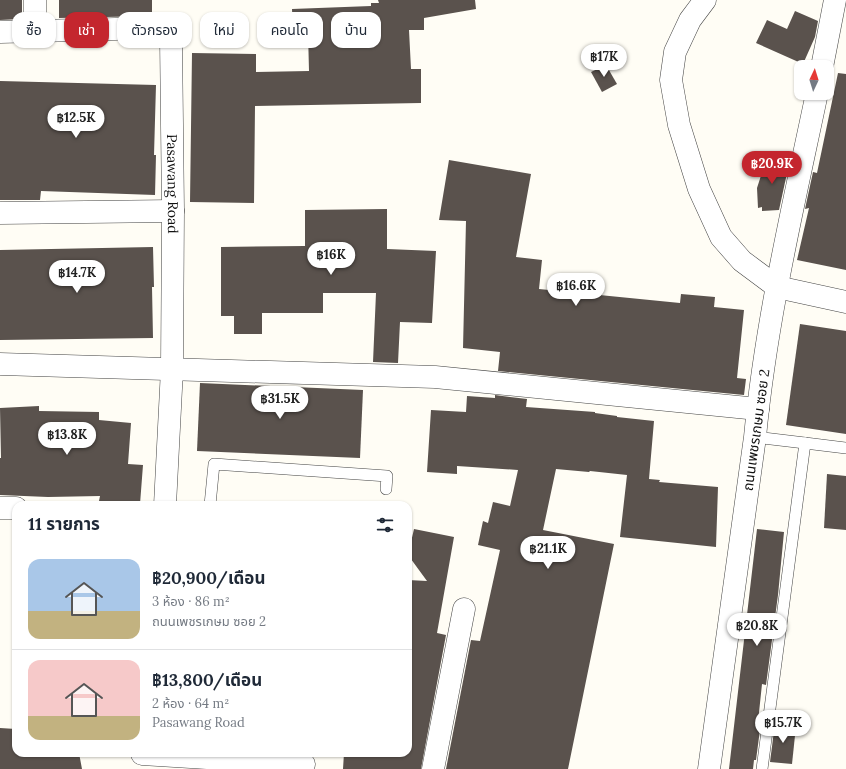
<!DOCTYPE html>
<html lang="th">
<head>
<meta charset="utf-8">
<style>
	body { margin:0; font-family:Lora,"Noto Sans Thai",serif; background:#f2f2f3; color:#1f2937; height:100vh; display:flex; flex-direction:column; font-size:15px; white-space:nowrap }
	* { box-sizing:border-box; margin:0 }
	p { font-size:13px; color:#747a83 }
	.icon { flex:none; width:22px; height:22px; fill:none; stroke:currentColor; stroke-width:2; stroke-linecap:round; stroke-linejoin:round }
	.map { position:relative; flex:1; overflow:hidden }
	.sheet { position:absolute; left:12px; top:501px; width:400px; height:256px; display:flex; flex-direction:column; background:#fff; border-radius:12px; box-shadow:0 1px 3px #0004 }
	.sheet>* { flex:none }
	.hud { position:absolute; left:12px; top:12px; width:400px; height:36px; display:flex; gap:8px }
	.needle { width:26px; rotate:4deg }
	.fabs { position:absolute; left:794px; top:60px; display:grid; gap:8px }
	.fabs a { display:grid; place-items:center; width:40px; height:40px; border-radius:8px; background:#fff; box-shadow:0 1px 3px #0004; font-size:20px }
	.price { position:absolute; translate:-50% -34px; padding:0 9px; border-radius:14px; background:#fff; color:#222; font-size:13px; line-height:26px; filter:drop-shadow(0 1px 2px #0008) }
	.price::after { content:''; position:absolute; left:50%; top:24px; width:12px; height:9px; margin-left:-6px; background:inherit; clip-path:polygon(0 0,100% 0,50% 100%) }
	.price.selected { background:#c4262e; color:#fff }
	ul { padding:0; list-style:none }
	li { display:flex; align-items:center; gap:12px; height:100px; padding:0 16px }
	li+li { border-top:1px solid #e0e1e3 }
	li span { display:grid; place-items:center; flex:none; width:112px; height:80px; border-radius:12px; color:#555 }
	li>.icon { margin-inline-start:auto }
	span .icon { width:48px; height:48px; fill:#fffc; stroke-width:1 }
	li b { font-size:17px }
	h2 { display:flex; justify-content:space-between; align-items:center; height:48px; padding:0 16px; font-size:17px }
	.tag { padding:0 14px; border-radius:12px; background:#fff; box-shadow:0 1px 3px #0004; font-size:14px; line-height:36px }
	.tag.selected { background:#c4262e; color:#fff }
	.map>svg:first-child { display:block }
	.building { fill:#5a524d }
	.lines { fill:none; stroke-linecap:round; stroke-linejoin:round }
	.lane-casing { stroke:#444; stroke-width:12 }
	.street-casing { stroke:#444; stroke-width:23 }
	.lane { stroke:#fff; stroke-width:11 }
	.street { stroke:#fff; stroke-width:22 }
	.labels { text-anchor:middle; stroke-width:4; stroke-linejoin:round; paint-order:stroke }
	.street-label { font-size:14px; fill:#111; stroke:#fff }
</style>
</head>
<body>
<div class="map">
<svg width="846" height="769" viewBox="0 0 846 769">
	<rect width="100%" height="100%" fill="#fffdf5"/>
	<g class="building">
		<path d="M0,0H22V19L0,20Z"/>
		<path d="M59,0H152V16L59,18Z"/>
		<path d="M378,0H475L476,9L424,18V30H409L411,69H421V103L255,106L254,203L190,202L192,53L256,54V72L309,71L308,32H293L292,9L371,6V3H379Z"/>
		<path d="M795,11L818,21L815,37L803,64L756,43L767,20L787,29Z"/>
		<path d="M606,65L617,84L602,92L591,72Z"/>
		<path d="M838,73L846,74V270L797,260L809,208L805,209L813,172L817,173Z"/>
		<path d="M0,81L156,85L154,155H156L155,195L41,191L40,200H0Z"/>
		<path d="M767,157L789,164L779,210L762,211V207L758,208L757,188Z"/>
		<path d="M449,160L531,174L516,257L542,260L539,289L680,303L681,294L715,297L714,307L744,310L737,378L746,379L744,395L498,371L500,352L463,348L466,221L439,220Z"/>
		<path d="M387,209V249L436,251L432,323L400,322L398,363L373,362L376,293H323V313H262V334H234V316H221V247L305,246V210Z"/>
		<path d="M153,247L154,287H152L153,338L0,340V250Z"/>
		<path d="M800,324L846,331V434L786,425Z"/>
		<path d="M200,383L363,390L360,458L197,451Z"/>
		<path d="M495,395L527,399L526,407L595,412V413L617,416V417L654,421L649,479L660,480L659,482L718,487L716,547L620,537L627,475L590,471L589,472L556,469L543,530L614,544L568,769H446L471,640L480,641L500,550L478,545L483,521L488,523L493,502L510,506L518,470L457,466V474L427,472L431,410L466,412L467,396L495,398Z"/>
		<path d="M39,406V411L99,412V420L131,423L128,464L143,465L140,504L99,501L100,496L48,497L0,495V458H1L0,408Z"/>
		<path d="M827,474L846,476V530L824,528Z"/>
		<path d="M414,529L454,537L437,633L446,635L421,769H343L344,753H408V580L427,581L408,555Z"/>
		<path d="M757,529L784,532L778,595L766,685L762,684L758,722H761L756,760H754L753,769H729Z"/>
		<path d="M775,723L796,726L792,764L770,762Z"/>
		<path d="M0,728L16,729V753H79L82,769H0Z"/>
	</g>
	<g class="lines">
		<defs>
			<g id="lane">
				<path d="M755,437L805,443"/>
				<path d="M210,505L214,464L387,476L386,489"/>
				<path d="M762,769L805,443L846,448"/>
			</g>
			<g id="street">
				<path d="M35,0V31"/>
				<path d="M705,0L690,20L675,52L671,80L679,125L699,189L721,237L742,261L777,287L846,302"/>
				<path id="s1" d="M0,32L153,28L162,30L169,33L171,39L173,211L172,369L165,505"/>
				<path d="M822,67L835,0"/>
				<path d="M0,213L173,211"/>
				<path d="M0,364L435,377L758,409"/>
				<path d="M0,508H16"/>
				<path d="M142,754L304,764"/>
				<path d="M433,769L464,609"/>
				<path d="M709,769L755,437C766,321 793,207 817,93"/>
			</g>
		</defs>
		<use href="#lane" class="lane-casing"/>
		<use href="#street" class="street-casing"/>
		<use href="#lane" class="lane"/>
		<use href="#street" class="street"/>
	</g>
	<g class="labels">
		<g class="street-label">
			<text dy="5" stroke="none"><textPath href="#s1" startOffset="321">Pasawang Road</textPath></text>
			<text transform="translate(756 430) rotate(-82)" y="5">ถนนเพชรเกษม ซอย 2</text>
		</g>
	</g>
</svg>
<div class="fabs">
<a><svg class="needle" viewBox="-14 -14 28 28"><path d="M0-13l5 13h-10z" fill="#e53935"/><path d="M0 13l5-13h-10z" fill="#747a83"/></svg></a>
</div>
<b class="price" style="left:604px;top:78px">฿17K</b>
<b class="price" style="left:76px;top:139px">฿12.5K</b>
<b class="price selected" style="left:772px;top:185px">฿20.9K</b>
<b class="price" style="left:331px;top:276px">฿16K</b>
<b class="price" style="left:77px;top:294px">฿14.7K</b>
<b class="price" style="left:576px;top:307px">฿16.6K</b>
<b class="price" style="left:280px;top:420px">฿31.5K</b>
<b class="price" style="left:67px;top:456px">฿13.8K</b>
<b class="price" style="left:548px;top:570px">฿21.1K</b>
<b class="price" style="left:757px;top:647px">฿20.8K</b>
<b class="price" style="left:783px;top:744px">฿15.7K</b>
<div class="hud">
<a class="tag">ซื้อ</a>
<a class="tag selected">เช่า</a>
<a class="tag">ตัวกรอง</a>
<a class="tag">ใหม่</a>
<a class="tag">คอนโด</a>
<a class="tag">บ้าน</a>
</div>
<section class="sheet">
<h2>11 รายการ<svg class="icon" aria-label="filters" viewBox="0 0 24 24"><path d="M4 7h16M4 17h16"/><circle cx="9" cy="7" r="2"/><circle cx="15" cy="17" r="2"/></svg></h2>
<ul>
<li><span style="background:linear-gradient(#a9c7e8 65%,#c2b280 0)"><svg class="icon" aria-label="home" viewBox="0 0 24 24"><path d="M3 11l9-7 9 7M6 9v11h12V9"/></svg></span><div><b>฿20,900/เดือน</b><p>3 ห้อง · 86 m²</p><p>ถนนเพชรเกษม ซอย 2</p></div></li>
<li><span style="background:linear-gradient(#f6c9c9 70%,#c2b280 0)"><svg class="icon" aria-label="home" viewBox="0 0 24 24"><path d="M3 11l9-7 9 7M6 9v11h12V9"/></svg></span><div><b>฿13,800/เดือน</b><p>2 ห้อง · 64 m²</p><p>Pasawang Road</p></div></li>
</ul>
</section>
</div>
</body>
</html>
